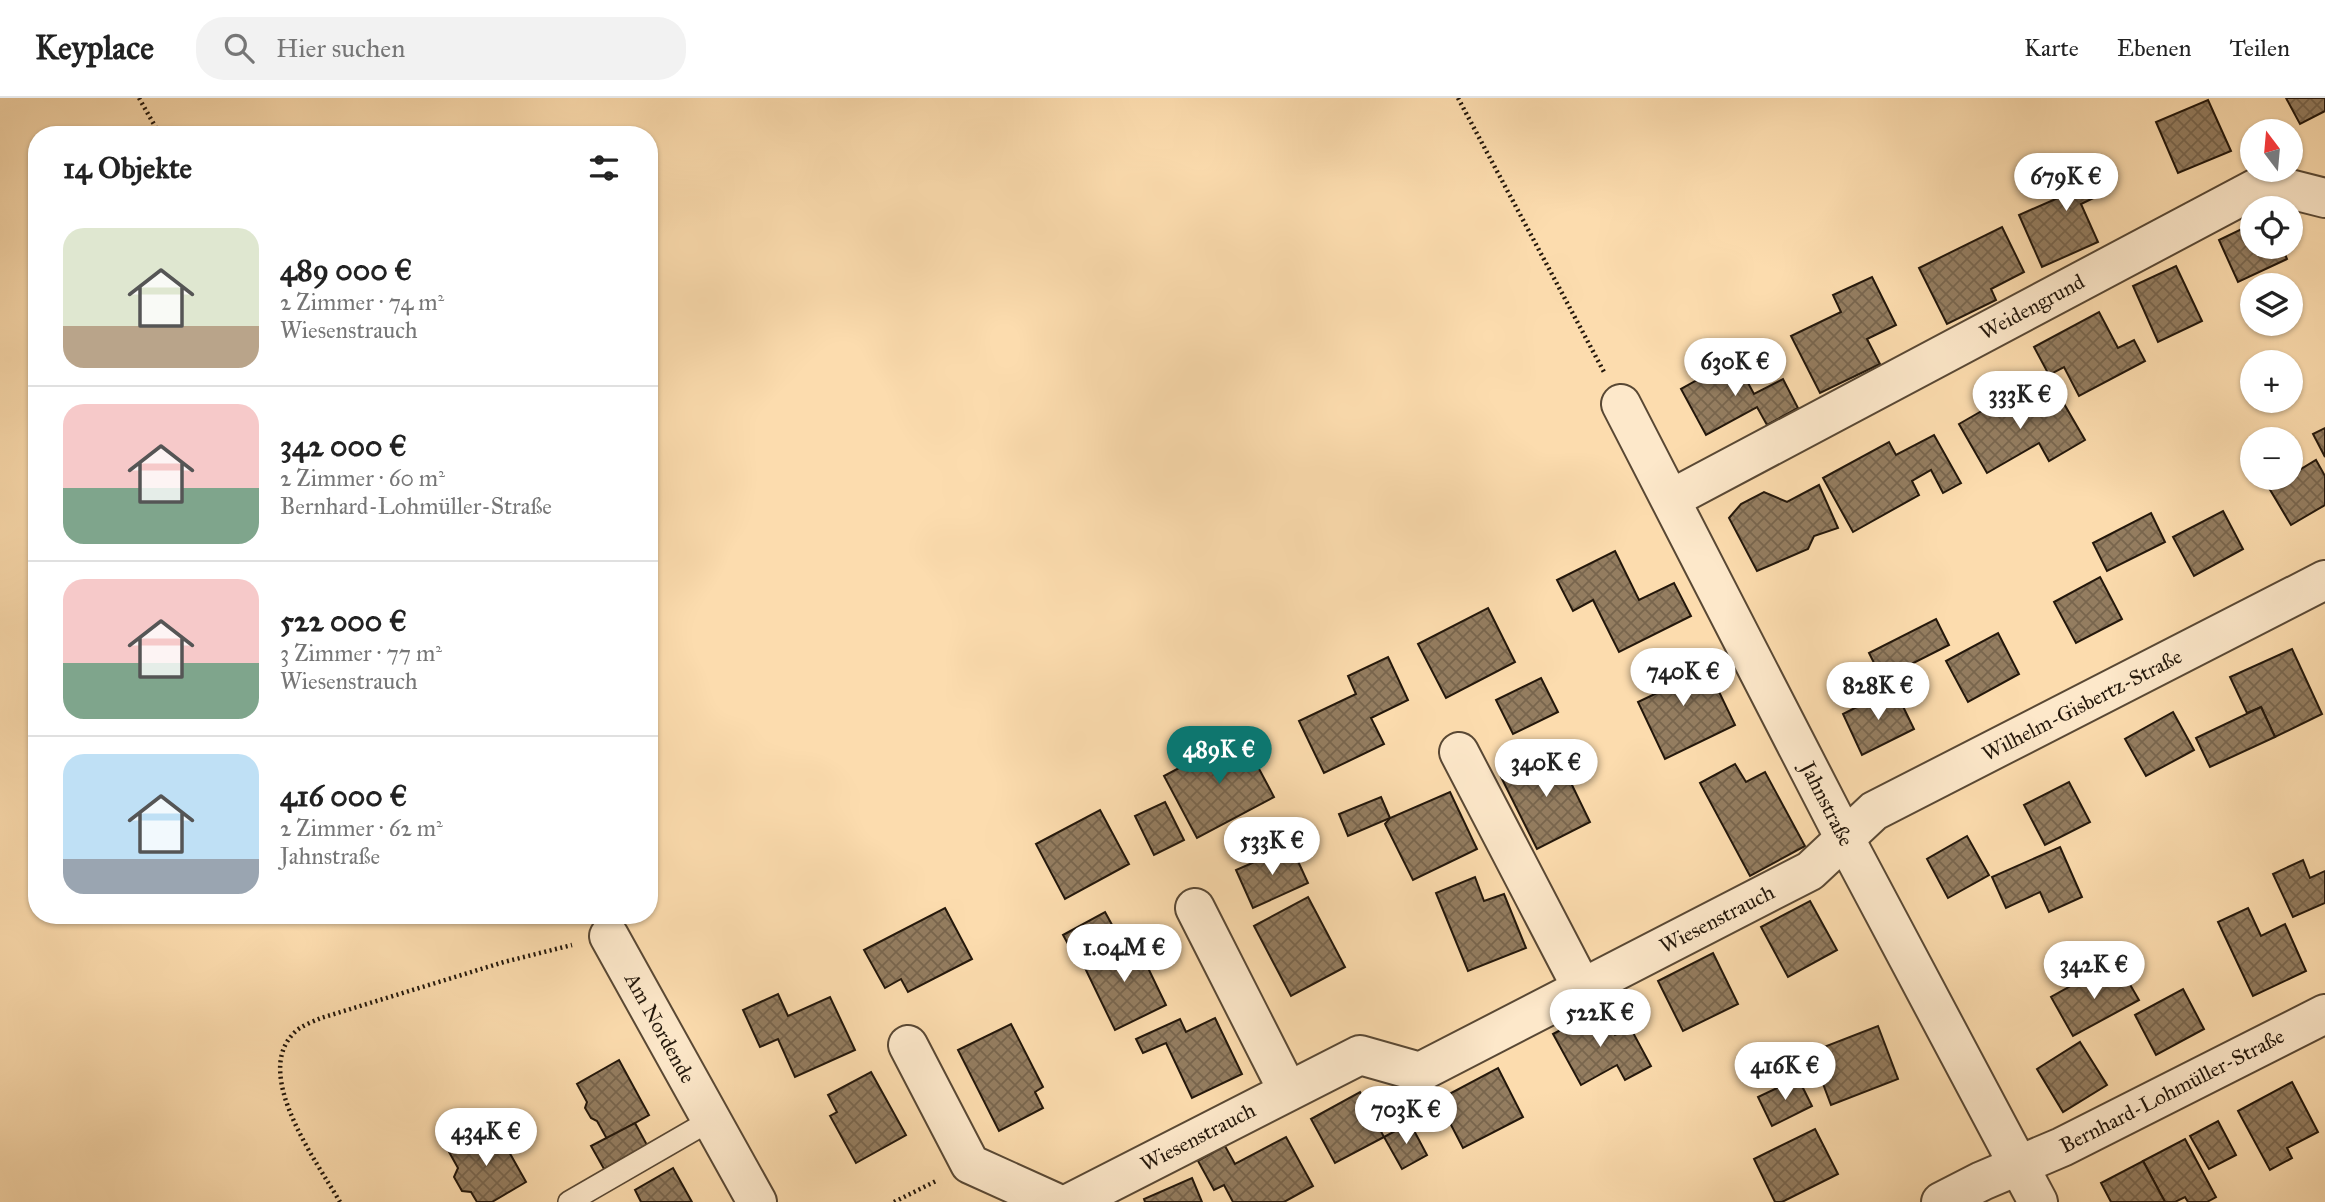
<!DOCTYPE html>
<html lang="de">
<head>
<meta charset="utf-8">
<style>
	body { margin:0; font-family:"IM FELL Great Primer",serif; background:#f2f2f2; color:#222; height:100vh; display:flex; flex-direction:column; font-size:26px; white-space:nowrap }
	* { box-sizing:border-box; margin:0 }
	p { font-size:23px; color:#767676 }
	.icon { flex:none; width:38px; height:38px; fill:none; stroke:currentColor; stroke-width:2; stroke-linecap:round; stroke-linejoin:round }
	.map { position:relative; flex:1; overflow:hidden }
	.details { position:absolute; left:28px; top:28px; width:630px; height:798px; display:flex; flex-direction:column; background:#fff; border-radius:28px; box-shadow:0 2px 5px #0004 }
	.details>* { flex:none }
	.needle { width:46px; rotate:344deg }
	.controls { position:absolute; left:2240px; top:21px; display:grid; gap:14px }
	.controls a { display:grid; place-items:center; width:63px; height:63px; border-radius:50%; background:#fff; box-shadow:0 2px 5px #0004; font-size:35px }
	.price { position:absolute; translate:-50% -60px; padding:0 16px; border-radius:24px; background:#fff; color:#222; font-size:23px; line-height:46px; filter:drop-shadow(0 2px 4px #0008) }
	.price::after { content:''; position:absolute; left:50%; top:42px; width:21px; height:16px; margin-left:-10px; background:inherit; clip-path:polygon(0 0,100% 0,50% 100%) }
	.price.active { background:#0f766e; color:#fff }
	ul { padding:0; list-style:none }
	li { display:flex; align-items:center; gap:21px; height:175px; padding:0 35px }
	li+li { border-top:2px solid #e0e0e0 }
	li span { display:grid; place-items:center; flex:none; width:196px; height:140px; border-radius:21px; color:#555 }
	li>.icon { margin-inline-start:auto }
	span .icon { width:84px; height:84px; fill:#fffc; stroke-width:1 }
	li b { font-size:30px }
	h2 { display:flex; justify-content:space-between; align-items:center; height:84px; padding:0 35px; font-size:30px }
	header { display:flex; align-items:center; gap:42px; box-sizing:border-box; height:98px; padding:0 35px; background:#fff; border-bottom:2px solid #e0e0e0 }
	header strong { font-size:33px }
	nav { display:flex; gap:38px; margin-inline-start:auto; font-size:24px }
	.search { width:490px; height:63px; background:#f2f2f2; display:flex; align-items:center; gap:18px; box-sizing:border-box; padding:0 24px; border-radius:28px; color:#767676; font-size:26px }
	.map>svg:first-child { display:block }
	.building { fill:url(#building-cross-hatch); stroke:#23170b; stroke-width:2 }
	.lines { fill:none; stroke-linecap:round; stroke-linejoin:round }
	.service-casing { stroke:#594834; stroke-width:24 }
	.minor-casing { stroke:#594834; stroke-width:42 }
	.path { stroke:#23170b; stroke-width:4.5; stroke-dasharray:2 3.5; stroke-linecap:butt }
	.service { stroke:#fde8ca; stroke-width:21 }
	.minor { stroke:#fde8ca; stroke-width:38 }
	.labels { text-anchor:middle; stroke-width:6; stroke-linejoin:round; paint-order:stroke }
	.street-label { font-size:21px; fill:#23170b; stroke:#fde8ca }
</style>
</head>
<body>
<header>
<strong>Keyplace</strong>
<div class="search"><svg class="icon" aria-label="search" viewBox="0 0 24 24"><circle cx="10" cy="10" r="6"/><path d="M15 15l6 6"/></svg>Hier suchen</div>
<nav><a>Karte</a><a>Ebenen</a><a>Teilen</a></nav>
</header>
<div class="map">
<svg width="2325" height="1104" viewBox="0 0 2325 1104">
	<defs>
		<pattern id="building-cross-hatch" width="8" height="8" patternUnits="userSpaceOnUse" patternTransform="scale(1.75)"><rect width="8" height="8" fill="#947d60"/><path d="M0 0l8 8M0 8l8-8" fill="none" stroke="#78654d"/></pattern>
	</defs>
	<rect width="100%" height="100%" fill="#fcdcae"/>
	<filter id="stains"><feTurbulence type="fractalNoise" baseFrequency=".00286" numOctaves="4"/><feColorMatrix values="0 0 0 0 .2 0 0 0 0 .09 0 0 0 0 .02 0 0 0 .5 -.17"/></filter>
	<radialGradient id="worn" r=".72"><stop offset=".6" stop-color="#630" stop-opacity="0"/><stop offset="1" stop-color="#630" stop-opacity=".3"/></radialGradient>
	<g class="building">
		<path d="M2286,0H2325V13L2300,26Z"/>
		<path d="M2208,2L2231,53L2178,75L2156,24Z"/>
		<path d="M2095,58L2110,92L2081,106L2098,144L2042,169L2019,117L2058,100L2048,79Z"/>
		<path d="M2252,126V149H2282L2287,161L2238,184L2219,142Z"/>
		<path d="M2002,129L2024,174L1991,191L1996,202L1947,226L1919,170Z"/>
		<path d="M2176,168L2202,223L2158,244L2133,188Z"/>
		<path d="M1872,179L1896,227L1867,241L1880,266L1820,295L1791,238L1841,214L1833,197Z"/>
		<path d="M2099,214L2118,250L2134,242L2145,263L2079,298L2064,269L2049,277L2034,249Z"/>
		<path d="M1735,261L1754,296L1783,281L1798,310L1767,327L1757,309L1706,337L1681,291Z"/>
		<path d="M2015,294L2028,318L2060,299L2085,342L2049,363L2039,345L1987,375L1959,326Z"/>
		<path d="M2325,330V359L2313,336Z"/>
		<path d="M1934,337L1961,385L1943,395L1931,372L1912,383L1919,397L1853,434L1823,380L1889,344L1896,357Z"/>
		<path d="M2316,362L2325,378V407L2291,427L2269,390L2286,380H2291V377Z"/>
		<path d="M1819,387L1838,430L1814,438L1808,451L1757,473L1729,420L1741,406L1764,394L1787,404Z"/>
		<path d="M2223,413L2243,451L2194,478L2173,439Z"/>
		<path d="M2151,415L2165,444L2107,473L2093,445Z"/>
		<path d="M1615,453L1639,502L1674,485L1691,518L1619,554L1593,502L1573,513L1557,482Z"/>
		<path d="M2100,479L2122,521L2076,545L2054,504Z"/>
		<path d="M1488,510L1515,564L1446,600L1418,546Z"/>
		<path d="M1936,521L1949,547L1882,581L1869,555Z"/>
		<path d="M1998,535L2019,576L1968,604L1946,563Z"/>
		<path d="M2292,551L2322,616L2275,639L2261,609L2247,615L2230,579Z"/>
		<path d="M1683,556L1695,582L1710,575L1735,627L1665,661L1638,604L1657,595L1647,573Z"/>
		<path d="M1388,559L1408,602L1371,620L1384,646L1324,675L1299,623L1356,596L1348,578Z"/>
		<path d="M1541,580L1558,614L1513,636L1496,602Z"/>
		<path d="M1894,590L1914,631L1862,657L1843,616Z"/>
		<path d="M2261,609L2275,639L2210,669L2196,640Z"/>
		<path d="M2173,614L2194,652L2146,678L2125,641Z"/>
		<path d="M1241,637L1274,699L1197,740L1164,678Z"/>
		<path d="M1555,652L1590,724L1537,751L1501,679Z"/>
		<path d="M1735,666L1746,684L1765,674L1805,748L1750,778L1700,685Z"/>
		<path d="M2069,684L2090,724L2045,747L2024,707Z"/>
		<path d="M1450,694L1477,751L1413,782L1385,726L1390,720Z"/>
		<path d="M1381,699L1390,720L1348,738L1339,716Z"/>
		<path d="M1165,704L1184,742L1154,757L1135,718Z"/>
		<path d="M1100,712L1129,766L1065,801L1036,746Z"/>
		<path d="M1967,738L1989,777L1948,800L1927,761Z"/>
		<path d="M1291,748L1308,785L1253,810L1236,772Z"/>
		<path d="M2060,749L2082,799L2049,814L2040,794L2006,810L1992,779Z"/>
		<path d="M2303,762L2310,780L2325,773V805L2293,819L2273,776Z"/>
		<path d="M1475,779L1484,803L1504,796L1526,850L1468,873L1436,795Z"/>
		<path d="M1308,799L1345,869L1291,898L1254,828Z"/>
		<path d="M1810,803L1837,852L1788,879L1761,829Z"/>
		<path d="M945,810L972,861L908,894L901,881L885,890L864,852Z"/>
		<path d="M2248,810L2261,838L2285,826L2306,873L2253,898L2218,824Z"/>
		<path d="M1105,814L1116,834L1074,857L1063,837Z"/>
		<path d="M1134,841L1166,907L1115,932L1083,866Z"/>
		<path d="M1713,855L1738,906L1683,933L1658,883Z"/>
		<path d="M2121,871L2139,902L2073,938L2051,899L2085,880L2090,889Z"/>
		<path d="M2183,891L2204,931L2156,957L2135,917Z"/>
		<path d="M778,896L788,918L830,899L855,952L795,979L778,941L760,949L743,912Z"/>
		<path d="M1600,911L1615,937L1630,929L1651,968L1625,982L1617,967L1581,987L1553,936Z"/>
		<path d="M1215,920L1242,976L1192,1000L1166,945L1143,955L1136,941L1180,921L1186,934Z"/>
		<path d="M1011,926L1043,989L1035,994L1043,1010L999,1033L958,952Z"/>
		<path d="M1878,928L1898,981L1831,1007L1811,954Z"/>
		<path d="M2080,944L2107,987L2063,1014L2037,971Z"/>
		<path d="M619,962L649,1017L607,1041L597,1023L591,1020L585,1010L587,1004L577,986Z"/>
		<path d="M1498,970L1523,1019L1463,1050L1438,1002Z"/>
		<path d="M871,974L906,1037L856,1065L830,1018L837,1014L828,997Z"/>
		<path d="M1798,980L1812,1008L1772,1028L1758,999Z"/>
		<path d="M2292,984L2318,1034L2287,1050L2292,1060L2270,1072L2238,1013Z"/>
		<path d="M1360,994L1384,1039L1335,1065L1311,1021Z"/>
		<path d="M2218,1023L2236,1057L2209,1071L2190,1038Z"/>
		<path d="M635,1025L647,1047L604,1071L591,1048Z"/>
		<path d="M1410,1025L1427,1057L1402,1071L1384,1039Z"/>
		<path d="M495,1029L526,1084L492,1104H477L471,1094L462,1093L454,1079L458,1070L449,1054Z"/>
		<path d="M1815,1031L1838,1076L1782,1104H1775L1754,1061Z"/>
		<path d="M1286,1039L1313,1088L1284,1104H1233L1224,1087L1214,1092L1198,1063L1225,1048L1235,1066Z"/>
		<path d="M2185,1041L2216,1099L2207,1104H2188L2185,1099L2175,1104H2165L2143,1063Z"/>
		<path d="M2143,1063L2165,1104H2111L2101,1085Z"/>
		<path d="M673,1070L692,1104H641L635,1092Z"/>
		<path d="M1192,1080L1202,1104H1145L1144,1101Z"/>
	</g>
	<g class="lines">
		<defs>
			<path id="service" d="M569,1104L711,1022"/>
			<g id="minor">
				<path d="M1621,306L1845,741L2038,1104"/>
				<path d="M1671,401L2266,85L2325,100"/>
				<path d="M1459,654L1582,890"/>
				<path d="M1195,810L1288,993"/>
				<path d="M609,838L757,1104"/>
				<path d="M908,947L970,1066L1054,1104"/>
				<path d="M1072,1104L1360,957L1420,974L1810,773L1874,713L2325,482"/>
				<path d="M1941,1104L1982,1083L2062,1049L2325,916"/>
			</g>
		</defs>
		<use href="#service" class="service-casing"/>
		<use href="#minor" class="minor-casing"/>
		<g class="path">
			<path d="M139,0L160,37"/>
			<path d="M1458,0L1604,274"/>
			<path d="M340,1104C317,1064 253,978 293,936C300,928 312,924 321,920L504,864L572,847"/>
			<path d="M894,1104L938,1082"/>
		</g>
		<use href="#service" class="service"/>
		<use href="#minor" class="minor"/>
	</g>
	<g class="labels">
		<g class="street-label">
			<text transform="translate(2032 209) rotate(-28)" y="7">Weidengrund</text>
			<text transform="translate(2082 607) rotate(-27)" y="7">Wilhelm-Gisbertz-Straße</text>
			<text transform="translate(1827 706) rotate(63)" y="7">Jahnstraße</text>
			<text transform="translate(1717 821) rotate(-27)" y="7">Wiesenstrauch</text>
			<text transform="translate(660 930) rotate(61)" y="7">Am Nordende</text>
			<text transform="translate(2172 993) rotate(-27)" y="7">Bernhard-Lohmüller-Straße</text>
			<text transform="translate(1198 1039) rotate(-27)" y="7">Wiesenstrauch</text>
		</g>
	</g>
	<rect width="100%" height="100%" filter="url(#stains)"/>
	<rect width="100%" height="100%" fill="url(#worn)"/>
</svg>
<div class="controls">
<a><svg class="needle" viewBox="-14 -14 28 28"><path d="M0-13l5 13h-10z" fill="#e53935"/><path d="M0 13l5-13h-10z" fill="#767676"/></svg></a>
<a><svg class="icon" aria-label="locate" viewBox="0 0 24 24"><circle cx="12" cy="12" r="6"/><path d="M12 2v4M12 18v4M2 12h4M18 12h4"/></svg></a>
<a><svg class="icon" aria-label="layers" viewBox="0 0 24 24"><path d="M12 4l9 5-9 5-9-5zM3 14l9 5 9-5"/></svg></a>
<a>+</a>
<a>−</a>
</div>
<b class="price" style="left:2066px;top:115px">679K €</b>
<b class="price" style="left:1735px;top:300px">630K €</b>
<b class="price" style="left:2020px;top:333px">333K €</b>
<b class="price" style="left:1683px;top:610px">740K €</b>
<b class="price" style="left:1878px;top:624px">828K €</b>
<b class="price active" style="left:1219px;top:688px">489K €</b>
<b class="price" style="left:1546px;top:701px">340K €</b>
<b class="price" style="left:1272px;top:779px">533K €</b>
<b class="price" style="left:1124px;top:886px">1.04M €</b>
<b class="price" style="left:2094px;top:903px">342K €</b>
<b class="price" style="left:1600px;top:951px">522K €</b>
<b class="price" style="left:1785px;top:1004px">416K €</b>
<b class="price" style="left:1406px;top:1048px">703K €</b>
<b class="price" style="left:486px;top:1070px">434K €</b>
<section class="details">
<h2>14 Objekte<svg class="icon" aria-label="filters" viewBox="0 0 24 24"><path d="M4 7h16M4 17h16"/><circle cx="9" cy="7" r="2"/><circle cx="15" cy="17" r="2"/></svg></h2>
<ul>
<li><span style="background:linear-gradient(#dfe7d0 70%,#b9a48a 0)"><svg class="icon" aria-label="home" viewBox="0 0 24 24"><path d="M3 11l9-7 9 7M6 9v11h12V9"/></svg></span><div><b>489 000 €</b><p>2 Zimmer · 74 m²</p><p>Wiesenstrauch</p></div></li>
<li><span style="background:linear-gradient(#f6c9c9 60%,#7fa58c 0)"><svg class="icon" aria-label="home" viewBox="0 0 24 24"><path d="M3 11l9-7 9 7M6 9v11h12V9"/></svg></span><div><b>342 000 €</b><p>2 Zimmer · 60 m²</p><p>Bernhard-Lohmüller-Straße</p></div></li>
<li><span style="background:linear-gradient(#f6c9c9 60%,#7fa58c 0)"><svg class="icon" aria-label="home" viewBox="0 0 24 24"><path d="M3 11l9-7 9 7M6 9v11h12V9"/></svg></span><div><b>522 000 €</b><p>3 Zimmer · 77 m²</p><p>Wiesenstrauch</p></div></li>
<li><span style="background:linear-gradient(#bfe0f5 75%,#9aa5b1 0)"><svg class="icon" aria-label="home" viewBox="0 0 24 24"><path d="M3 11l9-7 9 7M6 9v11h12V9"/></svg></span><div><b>416 000 €</b><p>2 Zimmer · 62 m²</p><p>Jahnstraße</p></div></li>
</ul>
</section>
</div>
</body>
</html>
